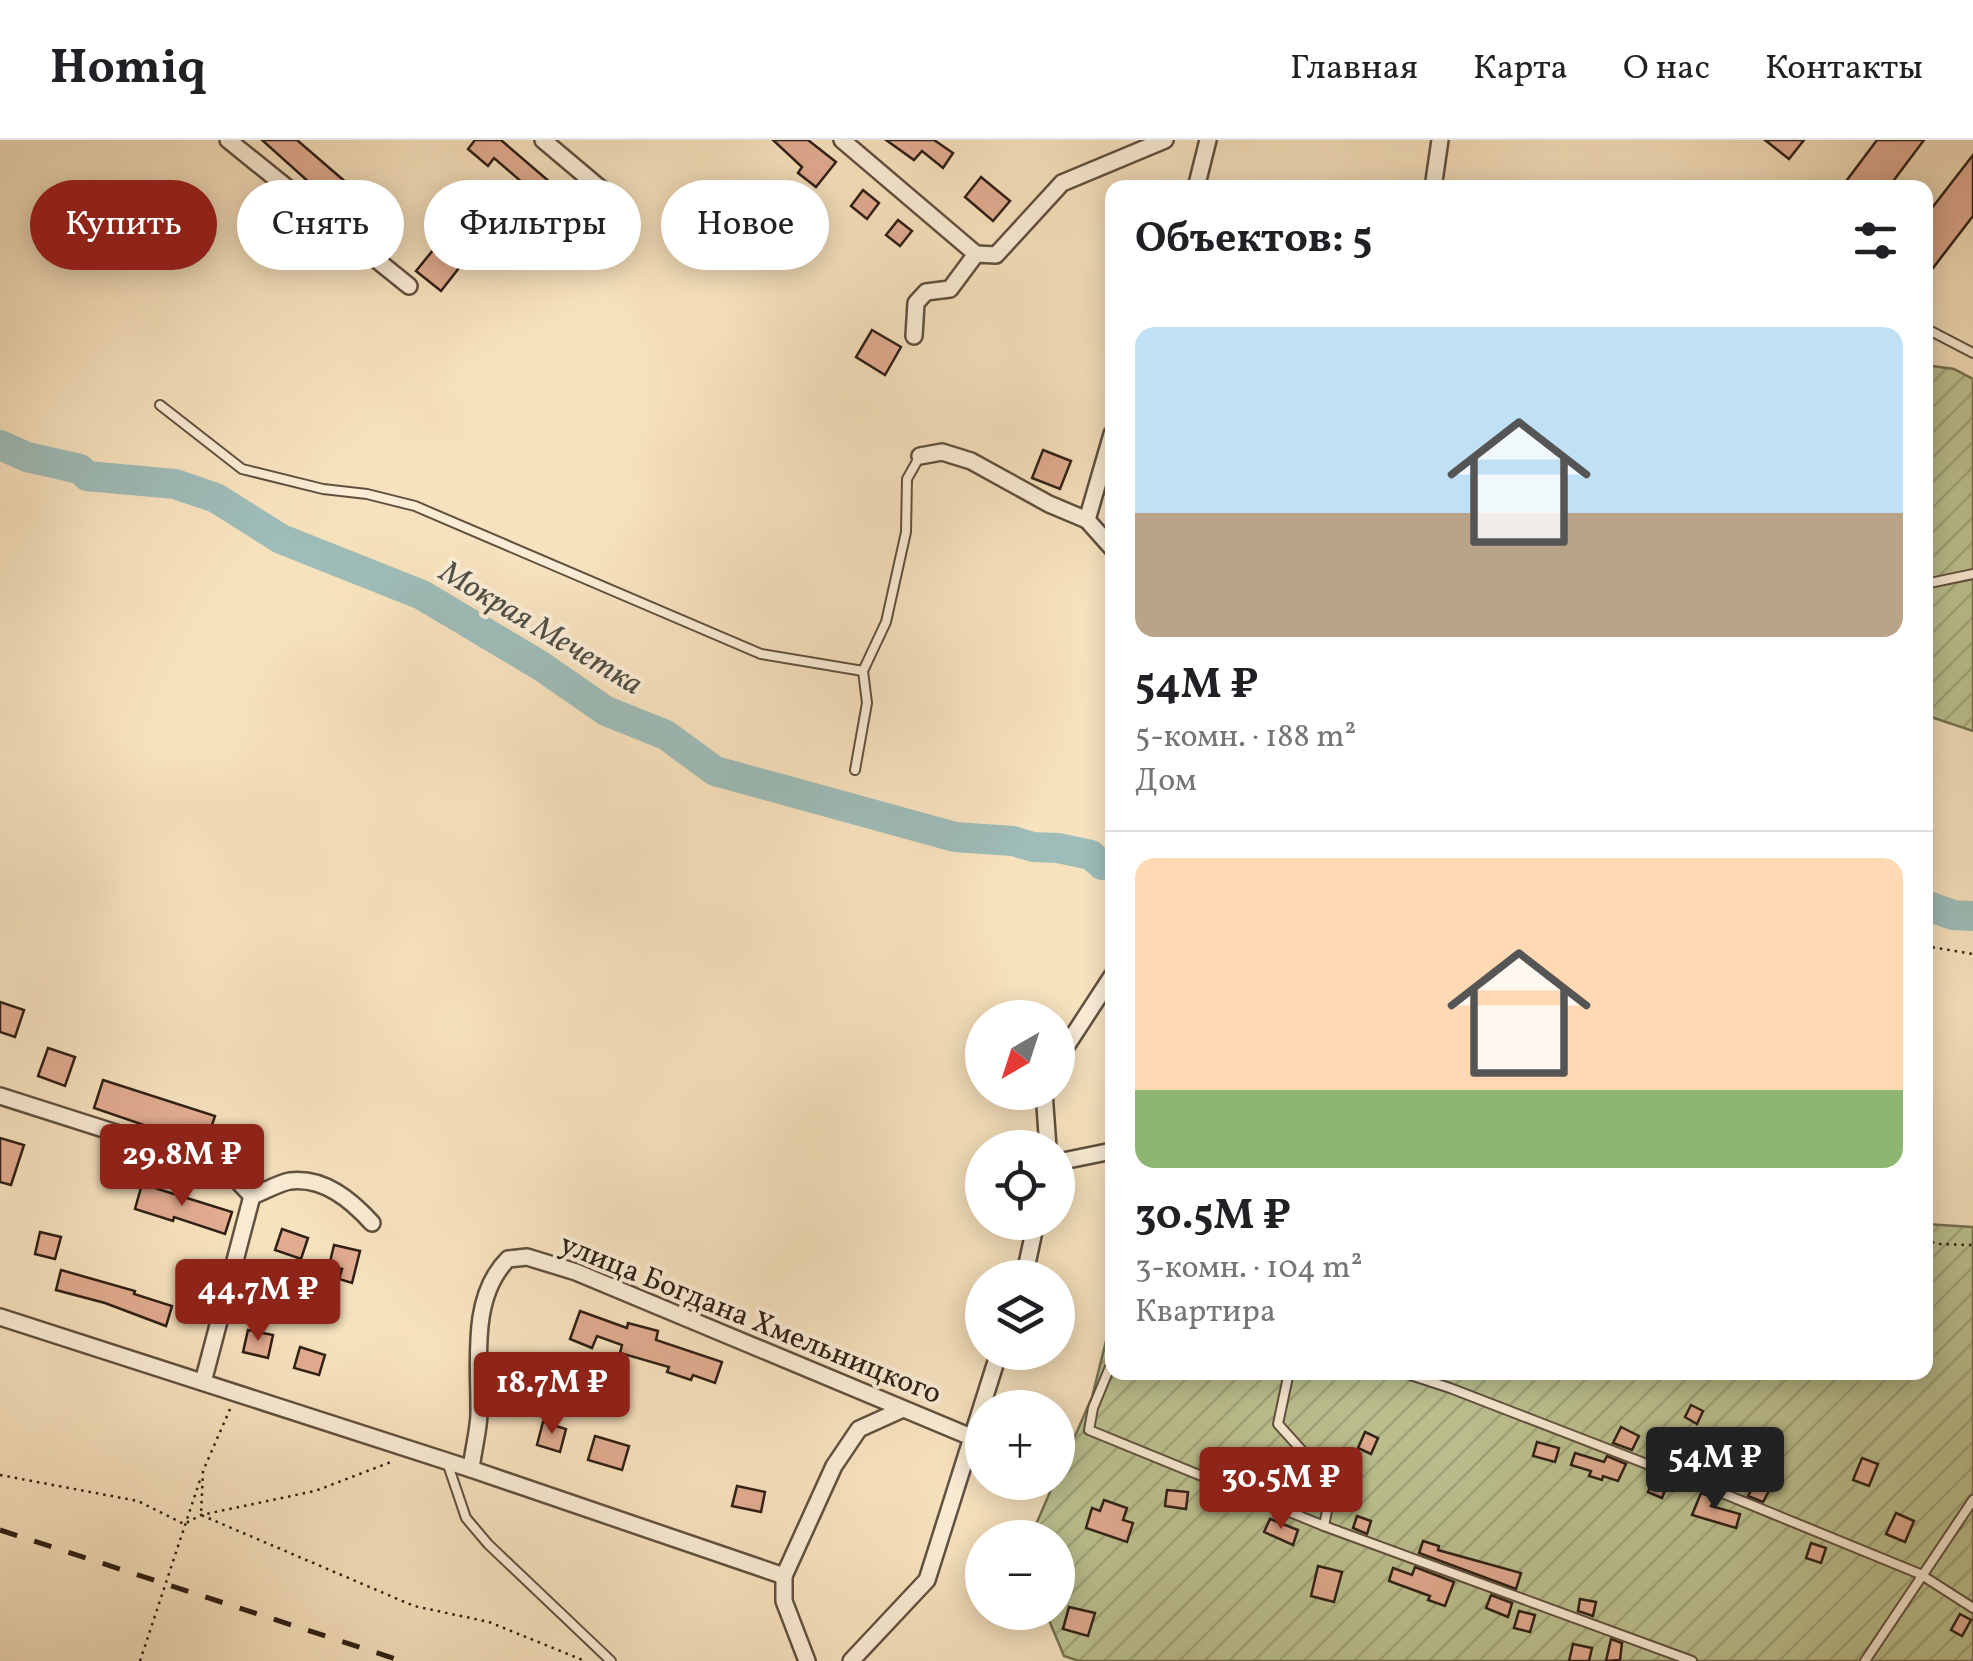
<!DOCTYPE html>
<html lang="ru">
<head>
<meta charset="utf-8">
<style>
	body { margin:0; font-family:Vollkorn,serif; background:#f2f2f2; color:#202124; height:100vh; display:flex; flex-direction:column; font-size:38px; white-space:nowrap }
	* { box-sizing:border-box; margin:0 }
	p { font-size:32px; color:#757577 }
	.icon { flex:none; width:55px; height:55px; fill:none; stroke:currentColor; stroke-width:2; stroke-linecap:round; stroke-linejoin:round }
	.map { position:relative; flex:1; overflow:hidden }
	.sheet { position:absolute; left:1105px; top:40px; width:828px; height:1200px; display:flex; flex-direction:column; background:#fff; border-radius:20px; box-shadow:0 5px 25px #0003 }
	.sheet>* { flex:none }
	.hud { position:absolute; left:30px; top:40px; width:925px; height:90px; display:flex; gap:20px }
	.needle { width:65px; rotate:219deg }
	.buttons { position:absolute; left:965px; top:860px; display:grid; gap:20px }
	.buttons a { display:grid; place-items:center; width:110px; height:110px; border-radius:50%; background:#fff; box-shadow:0 5px 25px #0003; font-size:50px }
	.price { position:absolute; translate:-50% -85px; padding:0 22px; border-radius:10px; background:#8f2418; color:#fff; font-size:32px; line-height:65px; filter:drop-shadow(0 2px 5px #0008) }
	.price::after { content:''; position:absolute; left:50%; top:60px; width:30px; height:22px; margin-left:-15px; background:inherit; clip-path:polygon(0 0,100% 0,50% 100%) }
	.price.on { background:#222; color:#fff }
	ul { padding:0; list-style:none }
	li { display:grid; align-content:center; gap:20px; height:530px; padding:0 30px }
	li+li { border-top:2px solid #e0e0e0 }
	li span { display:grid; place-items:center; height:310px; border-radius:20px; color:#555 }
	li>.icon { margin-inline-start:auto }
	span .icon { width:180px; height:180px; fill:#fffc; stroke-width:1 }
	li b { font-size:42px }
	h2 { display:flex; justify-content:space-between; align-items:center; height:120px; padding:0 30px; font-size:42px }
	.chip { padding:0 35px; border-radius:45px; background:#fff; box-shadow:0 5px 25px #0003; font-size:35px; line-height:90px }
	.chip.on { background:#8f2418; color:#fff }
	header { display:flex; align-items:center; gap:60px; box-sizing:border-box; height:140px; padding:0 50px; background:#fff; border-bottom:2px solid #e0e0e0 }
	header strong { font-size:48px }
	nav { display:flex; gap:55px; margin-inline-start:auto; font-size:35px }
	.map>svg:first-child { display:block }
	.garden { fill:url(#garden-furrows); stroke:#767253; stroke-width:2.5 }
	.lines { fill:none; stroke-linecap:round; stroke-linejoin:round }
	.river { stroke:#9ebcb8; stroke-width:30 }
	.building { fill:#e2ac91; stroke:#2f2015; stroke-width:2.5 }
	.service-casing { stroke:#61503f; stroke-width:12 }
	.minor-casing { stroke:#61503f; stroke-width:20 }
	.path { stroke:#2f2015; stroke-width:2.5; stroke-dasharray:2.5 5; stroke-linecap:butt }
	.service { stroke:#faecd5; stroke-width:8 }
	.minor { stroke:#faecd5; stroke-width:15 }
	.rail { stroke:#2f2015; stroke-width:5; stroke-dasharray:18 18; stroke-linecap:butt }
	.labels { text-anchor:middle; stroke-width:8; stroke-linejoin:round; paint-order:stroke }
	.street-label { font-size:30px; fill:#2f2015; stroke:#faecd5 }
	.water-label { font-size:32px; font-style:italic; fill:#504f46; stroke:#faecd5 }
</style>
</head>
<body>
<header>
<strong>Homiq</strong>
<nav><a>Главная</a><a>Карта</a><a>О нас</a><a>Контакты</a></nav>
</header>
<div class="map">
<svg width="1973" height="1521" viewBox="0 0 1973 1521">
	<defs>
		<pattern id="garden-furrows" width="10" height="10" patternUnits="userSpaceOnUse" patternTransform="scale(2.5)"><rect width="10" height="10" fill="#bdc391"/><path d="M-1 1l2-2M0 10L10 0M9 11l2-2" fill="none" stroke="#a3a77c"/></pattern>
	</defs>
	<rect width="100%" height="100%" fill="#f7e2be"/>
	<filter id="stains"><feTurbulence type="fractalNoise" baseFrequency=".002" numOctaves="4"/><feColorMatrix values="0 0 0 0 .2 0 0 0 0 .09 0 0 0 0 .02 0 0 0 .5 -.17"/></filter>
	<radialGradient id="worn" r=".72"><stop offset=".6" stop-color="#630" stop-opacity="0"/><stop offset="1" stop-color="#630" stop-opacity=".3"/></radialGradient>
	<g class="garden">
		<path d="M1925,225L1954,229L1973,239V591L1925,575Z"/>
		<path d="M1925,1084L1973,1087V1521H1079L1064,1516L1046,1473L1058,1472V1398H1030L1054,1343L1058,1342V1335L1092,1257L1112,1177V1232H1925Z"/>
	</g>
	<g class="lines">
		<g class="river">
			<path d="M0,305L27,317L80,329L87,336L175,344L216,358L281,399L422,455L541,526L606,571L666,595L715,631L955,697L1013,701L1033,707L1058,708L1091,715L1102,725H1112"/>
			<path d="M1925,765L1953,775L1973,776"/>
		</g>
	</g>
	<g class="building">
		<path d="M262,0H297L356,51L340,70Z"/>
		<path d="M475,0H501L580,68L568,82L494,18L488,26L468,9Z"/>
		<path d="M773,0H808L836,22L816,47L798,33L802,27Z"/>
		<path d="M886,0H934L953,13L943,28L922,11L914,20Z"/>
		<path d="M1765,0H1804L1789,19Z"/>
		<path d="M1877,0H1924L1888,48H1841Z"/>
		<path d="M1973,15V76L1933,128L1925,122V77Z"/>
		<path d="M981,37L1010,61L993,81L965,57Z"/>
		<path d="M863,50L879,63L867,79L851,66Z"/>
		<path d="M898,80L912,91L900,106L886,95Z"/>
		<path d="M442,99L466,119L441,151L416,131Z"/>
		<path d="M872,190L901,207L885,235L856,217Z"/>
		<path d="M1043,310L1071,321L1060,349L1032,338Z"/>
		<path d="M0,862L24,870L15,897L0,892Z"/>
		<path d="M48,908L75,917L65,946L38,936Z"/>
		<path d="M103,940L215,976L205,1006L94,968Z"/>
		<path d="M0,998L24,1005L11,1045L0,1042Z"/>
		<path d="M142,1044L232,1072L225,1094L174,1077L173,1081L135,1069Z"/>
		<path d="M282,1089L308,1098L301,1119L275,1110Z"/>
		<path d="M40,1092L61,1097L55,1119L35,1114Z"/>
		<path d="M334,1105L360,1111L352,1143L339,1139L342,1129L329,1126Z"/>
		<path d="M61,1130L135,1151L134,1154L172,1166L166,1186L105,1163L56,1150Z"/>
		<path d="M580,1171L627,1188L628,1183L658,1191L656,1200L722,1222L715,1243L693,1235L691,1240L667,1232L669,1227L620,1213L622,1205L597,1196L592,1208L570,1199Z"/>
		<path d="M248,1190L273,1195L268,1218L243,1212Z"/>
		<path d="M300,1207L325,1215L319,1235L294,1228Z"/>
		<path d="M505,1233L537,1241L532,1259L501,1251Z"/>
		<path d="M1691,1265L1703,1271L1697,1284L1685,1277Z"/>
		<path d="M543,1282L566,1289L560,1312L537,1305Z"/>
		<path d="M1621,1287L1639,1296L1632,1310L1613,1303Z"/>
		<path d="M1365,1292L1378,1298L1371,1314L1358,1308Z"/>
		<path d="M595,1296L629,1306L622,1330L588,1320Z"/>
		<path d="M1537,1302L1559,1308L1555,1322L1533,1316Z"/>
		<path d="M1575,1313L1604,1322L1607,1316L1626,1324L1618,1341L1603,1336L1602,1340L1589,1336L1591,1331L1571,1325Z"/>
		<path d="M1862,1318L1878,1324L1869,1346L1853,1340Z"/>
		<path d="M1653,1339L1667,1345L1662,1358L1648,1352Z"/>
		<path d="M1756,1342L1770,1349L1763,1362L1748,1356Z"/>
		<path d="M737,1346L765,1352L761,1372L732,1366Z"/>
		<path d="M1167,1350L1188,1352L1186,1369L1165,1366Z"/>
		<path d="M1701,1353L1715,1358L1711,1366L1740,1374L1736,1388L1692,1375Z"/>
		<path d="M1104,1360L1127,1368L1123,1380L1133,1383L1127,1402L1086,1388L1092,1368L1100,1371Z"/>
		<path d="M1896,1373L1914,1381L1905,1402L1886,1394Z"/>
		<path d="M1357,1376L1371,1381L1367,1394L1353,1388Z"/>
		<path d="M1270,1379L1298,1390L1293,1405L1264,1392Z"/>
		<path d="M1423,1401L1439,1406L1438,1410L1521,1433L1516,1449L1419,1413Z"/>
		<path d="M1811,1403L1826,1408L1821,1423L1806,1418Z"/>
		<path d="M1318,1426L1342,1432L1334,1462L1311,1456Z"/>
		<path d="M1415,1427L1454,1442L1445,1466L1428,1460L1430,1456L1389,1441L1393,1428L1412,1435Z"/>
		<path d="M1491,1455L1512,1463L1508,1477L1486,1468Z"/>
		<path d="M1580,1459L1596,1462L1593,1476L1578,1471Z"/>
		<path d="M1069,1467L1095,1473L1088,1496L1063,1489Z"/>
		<path d="M1519,1471L1535,1475L1530,1492L1514,1488Z"/>
		<path d="M1960,1474L1971,1480L1962,1496L1951,1490Z"/>
		<path d="M1611,1499L1622,1503L1620,1520L1606,1521Z"/>
		<path d="M1573,1504L1592,1508L1589,1521H1569Z"/>
	</g>
	<g class="lines">
		<defs>
			<g id="service">
				<path d="M1925,188L1973,213"/>
				<path d="M160,265L242,329L323,349L367,354L415,366L761,514L863,531"/>
				<path d="M1925,444L1973,434"/>
				<path d="M855,630L867,563L863,531L886,482L906,392L907,339L920,316"/>
				<path d="M1112,1222L1093,1268L1089,1290L1324,1386L1692,1521"/>
				<path d="M1289,1232L1278,1284L1324,1335L1330,1355L1324,1386"/>
				<path d="M1401,1232L1450,1248L1727,1355L1920,1434L1973,1468"/>
				<path d="M448,1325L466,1378L488,1404L611,1521"/>
				<path d="M1865,1521L1973,1360"/>
			</g>
			<g id="minor">
				<path d="M228,0L409,146"/>
				<path d="M543,0L607,54"/>
				<path d="M842,0L976,114"/>
				<path d="M1196,48L1208,0"/>
				<path d="M1433,48L1440,0"/>
				<path d="M914,196L916,163L926,152L950,149L976,114L996,115L1062,43L1165,0"/>
				<path d="M1112,294L1087,380L1112,408"/>
				<path d="M920,316L942,312L971,321L1049,364L1087,380"/>
				<path d="M1058,919L1112,836"/>
				<path d="M1044,952L1048,1008"/>
				<path d="M0,956L207,1022L233,1036L252,1056C264,1052 278,1043 290,1041C324,1037 351,1060 372,1083"/>
				<path d="M1058,1022L1112,1011"/>
				<path d="M1024,1138L1036,1082"/>
				<path d="M0,1177L471,1329L784,1436"/>
				<path d="M203,1242L252,1056"/>
				<path d="M471,1329C473,1311 478,1293 479,1275C480,1224 469,1158 508,1119L527,1117L576,1132L971,1297"/>
				<path d="M807,1521L784,1461V1436L834,1326L859,1289L901,1270"/>
				<path d="M851,1521L927,1440L999,1212"/>
			</g>
		</defs>
		<use href="#service" class="service-casing"/>
		<use href="#minor" class="minor-casing"/>
		<g class="path">
			<path d="M1925,806L1973,814"/>
			<path d="M1925,1099L1937,1104L1973,1105"/>
			<path d="M230,1269L203,1331L201,1375L414,1466L489,1482L585,1521"/>
			<path d="M0,1335L138,1361L184,1384L201,1375L315,1351L391,1322"/>
			<path d="M140,1521L201,1337"/>
		</g>
		<use href="#service" class="service"/>
		<use href="#minor" class="minor"/>
		<path class="rail" d="M0,1390L402,1521"/>
	</g>
	<g class="labels">
		<g class="street-label">
			<text transform="translate(751 1178) rotate(22)" y="10">улица Богдана Хмельницкого</text>
		</g>
		<g class="water-label">
			<text transform="translate(542 487) rotate(31)" y="11">Мокрая Мечетка</text>
		</g>
	</g>
	<rect width="100%" height="100%" filter="url(#stains)"/>
	<rect width="100%" height="100%" fill="url(#worn)"/>
</svg>
<div class="buttons">
<a><svg class="needle" viewBox="-14 -14 28 28"><path d="M0-13l5 13h-10z" fill="#e53935"/><path d="M0 13l5-13h-10z" fill="#757577"/></svg></a>
<a><svg class="icon" aria-label="locate" viewBox="0 0 24 24"><circle cx="12" cy="12" r="6"/><path d="M12 2v4M12 18v4M2 12h4M18 12h4"/></svg></a>
<a><svg class="icon" aria-label="layers" viewBox="0 0 24 24"><path d="M12 4l9 5-9 5-9-5zM3 14l9 5 9-5"/></svg></a>
<a>+</a>
<a>−</a>
</div>
<b class="price" style="left:182px;top:1069px">29.8M ₽</b>
<b class="price" style="left:258px;top:1204px">44.7M ₽</b>
<b class="price" style="left:552px;top:1297px">18.7M ₽</b>
<b class="price on" style="left:1715px;top:1372px">54M ₽</b>
<b class="price" style="left:1281px;top:1392px">30.5M ₽</b>
<div class="hud">
<a class="chip on">Купить</a>
<a class="chip">Снять</a>
<a class="chip">Фильтры</a>
<a class="chip">Новое</a>
</div>
<section class="sheet">
<h2>Объектов: 5<svg class="icon" aria-label="filters" viewBox="0 0 24 24"><path d="M4 7h16M4 17h16"/><circle cx="9" cy="7" r="2"/><circle cx="15" cy="17" r="2"/></svg></h2>
<ul>
<li><span style="background:linear-gradient(#bfe0f5 60%,#b9a48a 0)"><svg class="icon" aria-label="home" viewBox="0 0 24 24"><path d="M3 11l9-7 9 7M6 9v11h12V9"/></svg></span><div><b>54M ₽</b><p>5-комн. · 188 m²</p><p>Дом</p></div></li>
<li><span style="background:linear-gradient(#ffd9b3 75%,#8fb573 0)"><svg class="icon" aria-label="home" viewBox="0 0 24 24"><path d="M3 11l9-7 9 7M6 9v11h12V9"/></svg></span><div><b>30.5M ₽</b><p>3-комн. · 104 m²</p><p>Квартира</p></div></li>
</ul>
</section>
</div>
</body>
</html>
